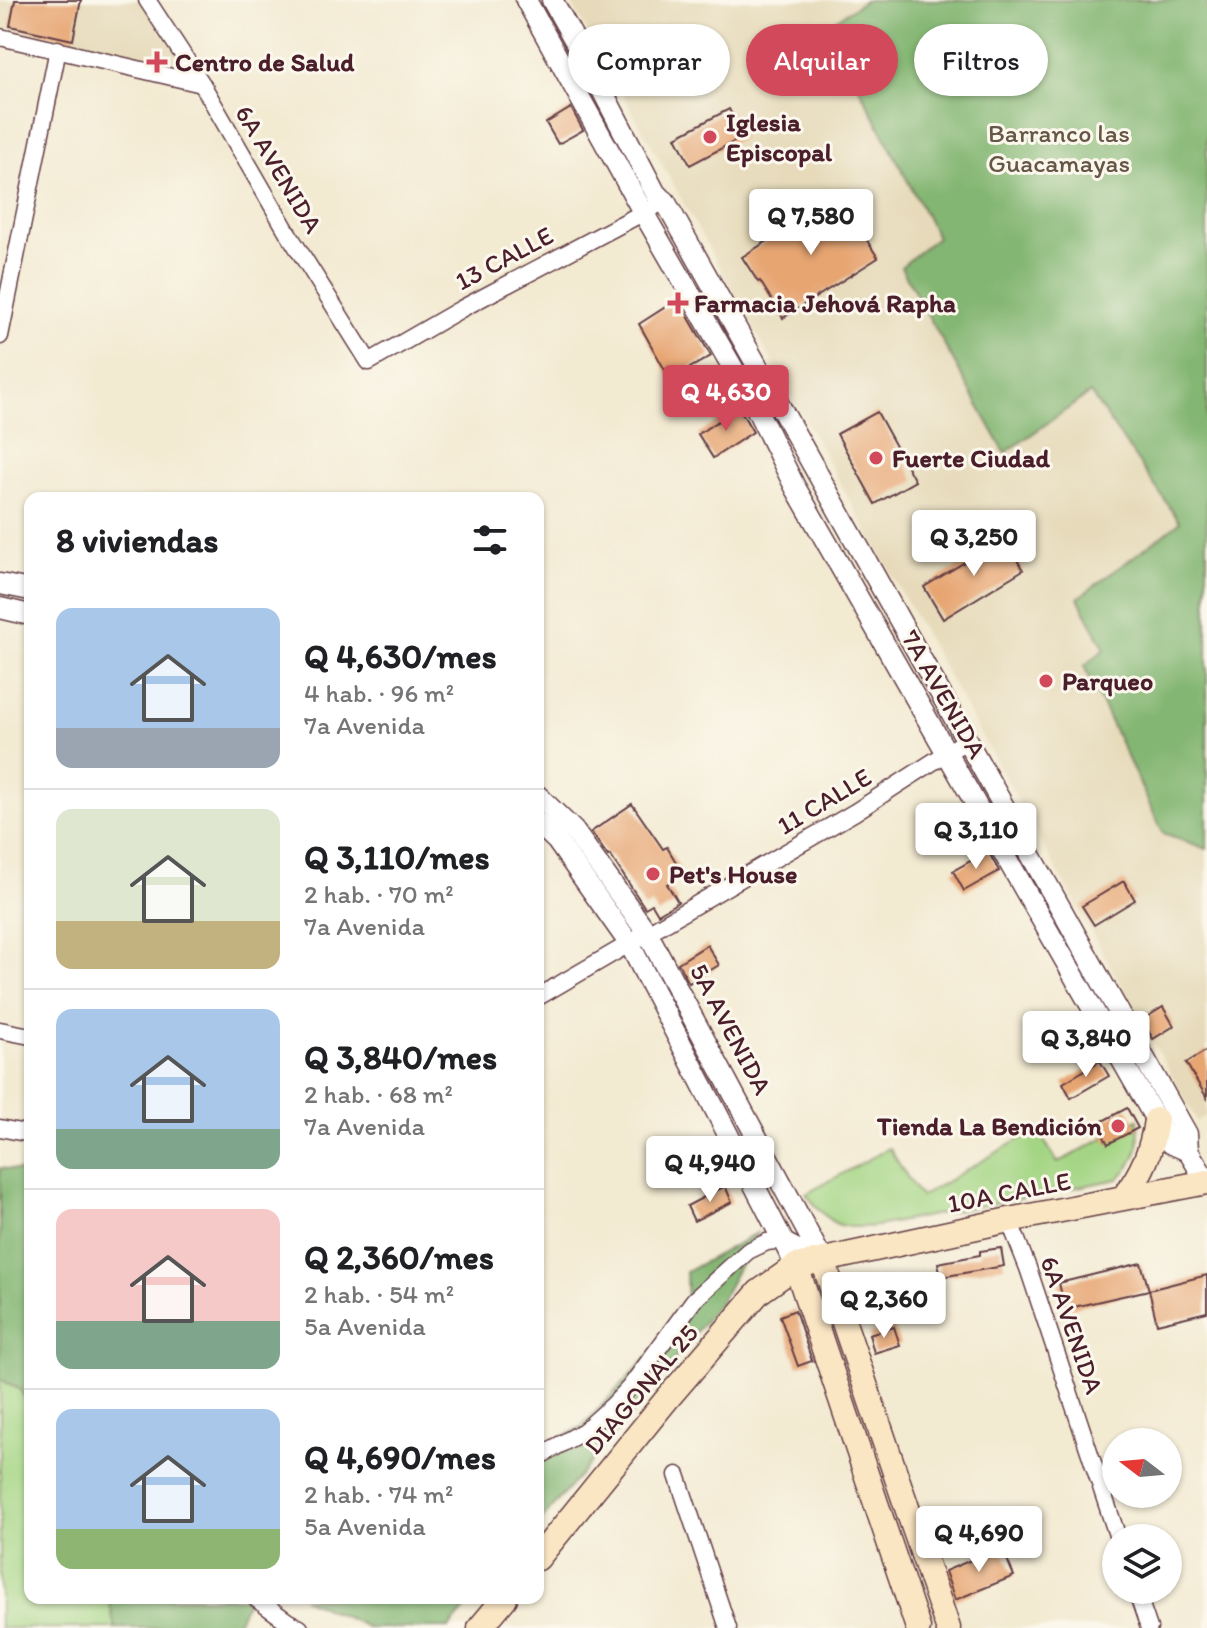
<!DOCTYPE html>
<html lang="es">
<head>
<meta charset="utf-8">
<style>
	body { margin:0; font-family:Itim,sans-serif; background:#f2f2f2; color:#202124; height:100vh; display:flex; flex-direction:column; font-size:30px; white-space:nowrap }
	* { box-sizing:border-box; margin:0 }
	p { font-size:26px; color:#757577 }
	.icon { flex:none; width:44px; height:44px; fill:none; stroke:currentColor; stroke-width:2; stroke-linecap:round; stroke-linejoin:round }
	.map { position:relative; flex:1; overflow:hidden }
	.details { position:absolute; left:24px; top:492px; width:520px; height:1112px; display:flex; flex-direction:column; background:#fff; border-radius:16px; box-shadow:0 2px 6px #0004 }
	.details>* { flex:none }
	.guide { position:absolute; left:568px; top:24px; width:518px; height:72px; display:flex; gap:16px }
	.needle { width:52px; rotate:286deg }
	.fabs { position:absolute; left:1102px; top:1428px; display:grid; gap:16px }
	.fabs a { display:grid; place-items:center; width:80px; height:80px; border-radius:50%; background:#fff; box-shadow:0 2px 6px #0004; font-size:40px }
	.price { position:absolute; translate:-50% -68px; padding:0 18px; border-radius:8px; background:#fff; color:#222; font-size:26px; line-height:52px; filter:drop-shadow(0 2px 4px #0008) }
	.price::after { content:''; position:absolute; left:50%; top:48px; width:24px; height:18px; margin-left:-12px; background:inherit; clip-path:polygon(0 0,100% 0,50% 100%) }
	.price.selected { background:#d1495b; color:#fff }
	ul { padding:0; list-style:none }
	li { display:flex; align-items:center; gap:24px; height:200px; padding:0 32px }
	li+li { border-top:2px solid #e0e0e0 }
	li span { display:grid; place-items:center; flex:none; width:224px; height:160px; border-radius:16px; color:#555 }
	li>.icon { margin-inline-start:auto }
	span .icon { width:96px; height:96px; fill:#fffc; stroke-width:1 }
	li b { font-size:34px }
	h2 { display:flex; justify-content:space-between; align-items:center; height:96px; padding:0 32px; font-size:34px }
	.tag { padding:0 28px; border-radius:36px; background:#fff; box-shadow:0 2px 6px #0004; font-size:28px; line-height:72px }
	.tag.selected { background:#d1495b; color:#fff }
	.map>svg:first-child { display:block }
	.built { fill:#e6daba }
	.green { fill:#a4d584; stroke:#777a58; stroke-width:2 }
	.forest { fill:#83b672; stroke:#666a4e; stroke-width:2 }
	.building { fill:#e7a572 }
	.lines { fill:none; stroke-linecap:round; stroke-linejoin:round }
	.minor-casing { stroke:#633d44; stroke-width:19 }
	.tertiary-casing { stroke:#633d44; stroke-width:23 }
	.secondary-casing { stroke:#633d44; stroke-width:27 }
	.minor { stroke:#fff; stroke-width:16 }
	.tertiary { stroke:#fff; stroke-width:20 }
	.secondary { stroke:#fbe6c4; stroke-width:24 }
	.poi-dot { fill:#d1495b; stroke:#fbf7ec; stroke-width:3 }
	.labels { text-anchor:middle; stroke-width:6; stroke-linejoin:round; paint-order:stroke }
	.poi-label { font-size:26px; font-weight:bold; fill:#4a1f2b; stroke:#fbf7ec; text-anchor:start }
	.park-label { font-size:26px; fill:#655646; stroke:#fbf7ec }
	.street-label { font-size:26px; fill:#4a1f2b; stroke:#fbf7ec }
</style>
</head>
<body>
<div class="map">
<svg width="1207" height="1628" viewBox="0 0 1207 1628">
	<rect width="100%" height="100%" fill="#fbf7ec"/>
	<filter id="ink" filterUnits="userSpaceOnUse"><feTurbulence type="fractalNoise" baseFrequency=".0125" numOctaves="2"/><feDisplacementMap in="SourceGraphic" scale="16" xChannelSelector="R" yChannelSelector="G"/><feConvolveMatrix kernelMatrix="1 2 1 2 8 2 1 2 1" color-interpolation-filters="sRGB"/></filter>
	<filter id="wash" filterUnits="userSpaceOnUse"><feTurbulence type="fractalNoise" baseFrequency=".006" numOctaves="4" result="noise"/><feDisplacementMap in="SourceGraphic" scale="32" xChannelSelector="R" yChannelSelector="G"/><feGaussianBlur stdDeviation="1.8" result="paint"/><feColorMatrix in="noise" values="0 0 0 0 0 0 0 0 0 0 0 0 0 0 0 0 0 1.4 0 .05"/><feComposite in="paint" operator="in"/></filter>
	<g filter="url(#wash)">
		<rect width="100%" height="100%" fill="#f3ead2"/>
		<g class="built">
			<path d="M0,0H151L197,83L59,40L0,28Z"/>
			<path d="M570,0H865L827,27L937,237L901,267L1006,453L1090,392L1181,523L1078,598L1105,649L1084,666L1163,833L1207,849V1115L1197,1121Z"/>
		</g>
		<g class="green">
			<path d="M1138,1119C1140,1149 1140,1157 1118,1179L877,1226C834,1229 833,1226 806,1194L889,1148L920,1197L1037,1129L1058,1163Z"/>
			<path d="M0,1379L19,1389L30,1404V1598H109L115,1628H0Z"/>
		</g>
		<g class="forest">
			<path d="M865,0H1207V849L1163,833L1084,666L1105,649L1078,598L1180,522L1090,393L1005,453L901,267L937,237L827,26Z"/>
			<path d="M0,1168L30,1172V1404L19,1389L0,1379Z"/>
			<path d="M757,1233L721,1300L631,1415L538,1524V1450L581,1427L687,1316L686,1272Z"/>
			<path d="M109,1598H249L234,1628H115Z"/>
			<path d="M303,1598H475L449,1628H369Z"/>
		</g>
		<g id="blocks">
			<g class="building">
				<path d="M15,0H81L73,40L10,26Z"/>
				<path d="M571,108L583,130L558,144L546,123Z"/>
				<path d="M729,109L743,137L690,165L676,137Z"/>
				<path d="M839,196L878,258L783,318L760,281L758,282L742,257Z"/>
				<path d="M678,299L711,356L670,379L639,324Z"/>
				<path d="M739,408L753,432L713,458L698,434Z"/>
				<path d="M877,412L915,481L875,504L837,434Z"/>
				<path d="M1004,538L1023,570L943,619L924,587Z"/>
				<path d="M632,804L663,849L667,847L683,874L667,884L678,902L658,914L652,904L645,908L610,855L608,856L591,832Z"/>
				<path d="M988,851L999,871L964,891L953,871Z"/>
				<path d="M1124,881L1135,900L1094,925L1082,906Z"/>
				<path d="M707,945L719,965L689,983L678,963Z"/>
				<path d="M1163,1007L1174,1026L1153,1039L1142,1020Z"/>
				<path d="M1207,1050V1098L1186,1063Z"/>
				<path d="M1100,1061L1109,1076L1071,1098L1063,1083Z"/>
				<path d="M1127,1108L1138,1128L1108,1144L1097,1124Z"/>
				<path d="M725,1186L732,1202L694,1221L687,1206Z"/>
				<path d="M1001,1248L1004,1266L941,1277L938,1263L980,1255V1251Z"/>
				<path d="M1141,1263L1149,1290L1065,1309L1059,1283Z"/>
				<path d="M1207,1275V1312L1157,1324L1149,1290Z"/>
				<path d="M795,1310L812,1361L798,1366L780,1316Z"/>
				<path d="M894,1327L900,1345L874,1353L869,1334Z"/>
				<path d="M1002,1547L1014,1576L955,1600L945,1571Z"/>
			</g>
		</g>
	</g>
	<g filter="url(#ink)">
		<use href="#blocks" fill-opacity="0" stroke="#633d44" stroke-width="2"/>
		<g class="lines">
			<defs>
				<g id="minor">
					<path d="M147,0L202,84L288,233L369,362L461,309L665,201"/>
					<path d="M0,37L202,84"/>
					<path d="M0,336L58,49"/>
					<path d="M538,997L855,812L967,740"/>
					<path d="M0,1030L30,1036"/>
					<path d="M0,1128L30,1134"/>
					<path d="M1009,1220L1028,1268L1118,1538"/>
					<path d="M538,1457L584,1431L613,1405L630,1387L694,1300L748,1251L767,1242L783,1240L823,1261"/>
					<path d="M677,1475L728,1628"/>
					<path d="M1136,1590L1149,1628"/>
					<path d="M255,1598L287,1621L300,1628"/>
				</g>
				<g id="tertiary">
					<path d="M526,0L643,212L756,408L795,487L1156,1120L1170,1143L1188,1151"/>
					<path d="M552,0L593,73L656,194L665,201L1187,1134L1188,1151L1207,1182"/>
					<path d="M0,584L30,590"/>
					<path d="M0,608L30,615"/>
					<path d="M538,796L574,831L648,934L823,1261"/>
					<path d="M538,823L557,841L629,943L796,1266"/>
				</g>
				<g id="secondary">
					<path d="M1124,1197C1142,1173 1152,1151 1156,1120"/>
					<path d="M823,1261L948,1628"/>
					<path d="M796,1266L918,1628"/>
					<path d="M538,1558L667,1399L759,1292L796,1266L1009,1220L1207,1182"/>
					<path d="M480,1628L505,1598"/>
				</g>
			</defs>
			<use href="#minor" class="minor-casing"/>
			<use href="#tertiary" class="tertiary-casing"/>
			<use href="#secondary" class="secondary-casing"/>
			<use href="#minor" class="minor"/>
			<use href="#tertiary" class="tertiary"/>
			<use href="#secondary" class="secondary"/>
		</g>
	</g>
	<g class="poi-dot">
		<path d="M153 50h8v8h8v8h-8v8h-8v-8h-8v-8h8z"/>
		<circle cx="710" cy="137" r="8"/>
		<path d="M674 291h8v8h8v8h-8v8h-8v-8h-8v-8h8z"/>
		<circle cx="876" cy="458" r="8"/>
		<circle cx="1046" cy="681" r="8"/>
		<circle cx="653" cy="874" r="8"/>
		<circle cx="1118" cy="1126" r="8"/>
	</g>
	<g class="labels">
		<g class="poi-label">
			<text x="175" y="71">Centro de Salud</text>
			<text x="726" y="131">Iglesia<tspan x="726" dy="30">Episcopal</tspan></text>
			<text x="694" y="312">Farmacia Jehová Rapha</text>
			<text x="892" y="467">Fuerte Ciudad</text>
			<text x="1062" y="690">Parqueo</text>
			<text x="669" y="883">Pet's House</text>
			<text x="1102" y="1135" text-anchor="end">Tienda La Bendición</text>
		</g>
		<g class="park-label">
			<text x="1059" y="142">Barranco las<tspan x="1059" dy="30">Guacamayas</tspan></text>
		</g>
		<g class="street-label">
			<text transform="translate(279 169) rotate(59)" y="9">6A AVENIDA</text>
			<text transform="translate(504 258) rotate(-28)" y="9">13 CALLE</text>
			<text transform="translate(944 694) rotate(60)" y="9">7A AVENIDA</text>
			<text transform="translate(824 801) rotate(-31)" y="9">11 CALLE</text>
			<text transform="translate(731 1029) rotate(62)" y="9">5A AVENIDA</text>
			<text transform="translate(1009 1192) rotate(-11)" y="9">10A CALLE</text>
			<text transform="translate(1072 1325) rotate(71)" y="9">6A AVENIDA</text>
			<text transform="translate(641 1389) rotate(-50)" y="9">DIAGONAL 25</text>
		</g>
	</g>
</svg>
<div class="fabs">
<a><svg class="needle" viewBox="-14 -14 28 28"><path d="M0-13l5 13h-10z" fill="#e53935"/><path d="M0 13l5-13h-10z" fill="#757577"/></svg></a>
<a><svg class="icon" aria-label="layers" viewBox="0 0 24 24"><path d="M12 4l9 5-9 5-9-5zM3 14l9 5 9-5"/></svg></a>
</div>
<b class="price" style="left:811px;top:257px">Q 7,580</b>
<b class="price selected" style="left:726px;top:433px">Q 4,630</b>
<b class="price" style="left:974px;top:578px">Q 3,250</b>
<b class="price" style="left:976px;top:871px">Q 3,110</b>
<b class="price" style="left:1086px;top:1079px">Q 3,840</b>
<b class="price" style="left:710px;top:1204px">Q 4,940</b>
<b class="price" style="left:884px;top:1340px">Q 2,360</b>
<b class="price" style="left:979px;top:1574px">Q 4,690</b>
<div class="guide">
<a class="tag">Comprar</a>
<a class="tag selected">Alquilar</a>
<a class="tag">Filtros</a>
</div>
<section class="details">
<h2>8 viviendas<svg class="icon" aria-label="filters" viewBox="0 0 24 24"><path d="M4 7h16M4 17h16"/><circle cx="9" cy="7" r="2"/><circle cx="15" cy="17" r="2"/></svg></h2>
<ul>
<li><span style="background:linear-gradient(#a9c7e8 75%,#9aa5b1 0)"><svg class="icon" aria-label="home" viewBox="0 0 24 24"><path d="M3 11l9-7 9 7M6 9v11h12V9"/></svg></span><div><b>Q 4,630/mes</b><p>4 hab. · 96 m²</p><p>7a Avenida</p></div></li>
<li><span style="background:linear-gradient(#dfe7d0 70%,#c2b280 0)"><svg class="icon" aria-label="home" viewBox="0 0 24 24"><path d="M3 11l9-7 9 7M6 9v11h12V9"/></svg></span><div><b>Q 3,110/mes</b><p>2 hab. · 70 m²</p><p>7a Avenida</p></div></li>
<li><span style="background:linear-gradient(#a9c7e8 75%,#7fa58c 0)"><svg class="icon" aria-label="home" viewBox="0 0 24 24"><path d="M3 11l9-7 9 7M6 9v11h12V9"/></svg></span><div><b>Q 3,840/mes</b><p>2 hab. · 68 m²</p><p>7a Avenida</p></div></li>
<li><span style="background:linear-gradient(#f6c9c9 70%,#7fa58c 0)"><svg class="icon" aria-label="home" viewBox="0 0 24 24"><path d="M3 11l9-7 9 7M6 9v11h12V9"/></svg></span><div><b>Q 2,360/mes</b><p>2 hab. · 54 m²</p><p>5a Avenida</p></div></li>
<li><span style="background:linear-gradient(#a9c7e8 75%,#8fb573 0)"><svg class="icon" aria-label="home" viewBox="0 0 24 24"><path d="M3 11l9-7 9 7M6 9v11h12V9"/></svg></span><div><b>Q 4,690/mes</b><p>2 hab. · 74 m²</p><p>5a Avenida</p></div></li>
</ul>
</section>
</div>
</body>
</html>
